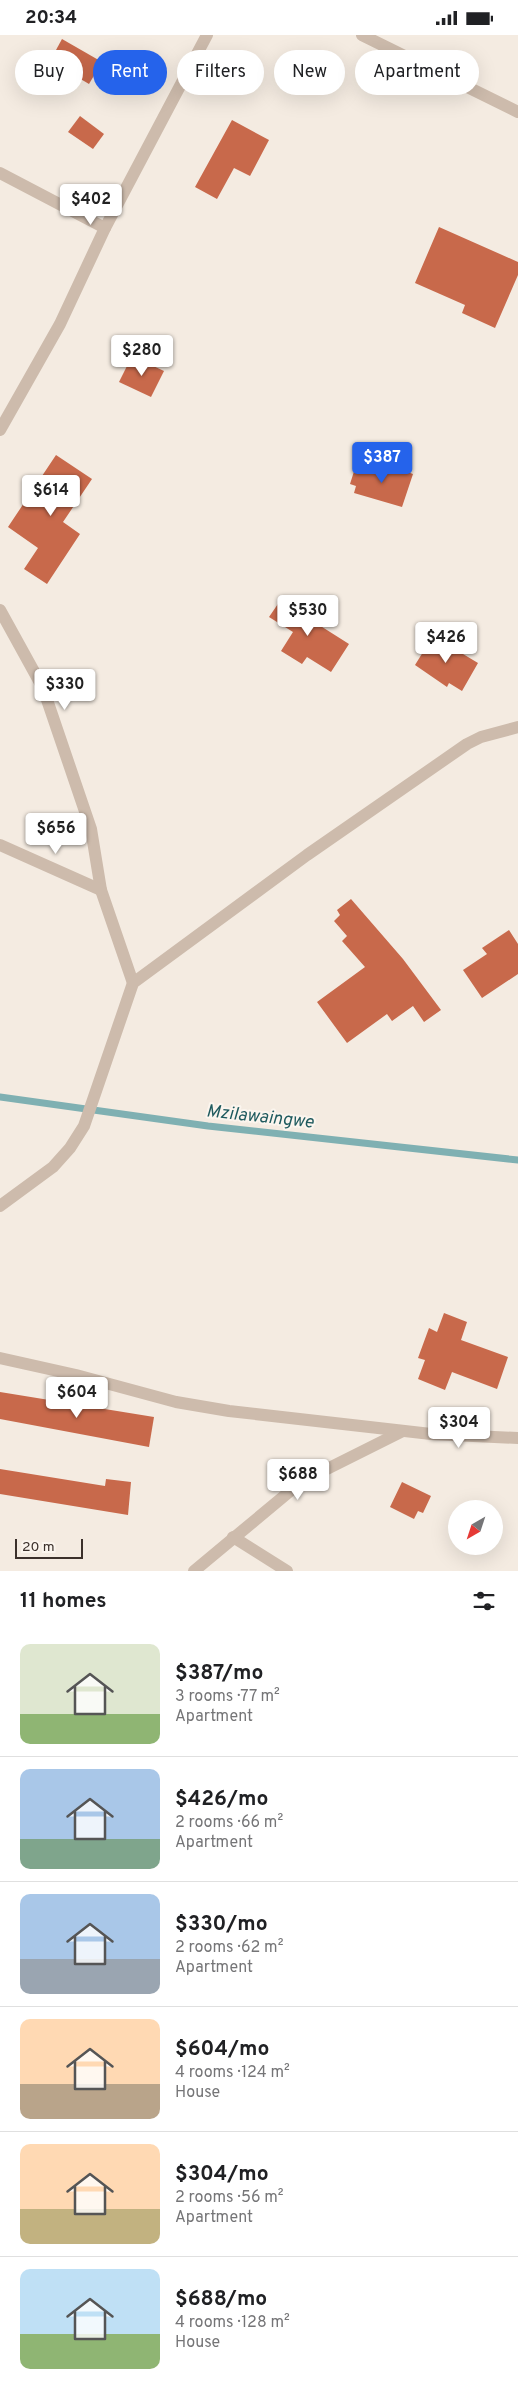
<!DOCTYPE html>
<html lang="en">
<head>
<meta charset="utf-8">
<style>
	body { margin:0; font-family:Overpass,sans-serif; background:#f6f6f6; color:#202124; height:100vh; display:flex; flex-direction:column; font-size:19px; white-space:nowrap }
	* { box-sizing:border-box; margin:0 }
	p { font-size:16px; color:#757577 }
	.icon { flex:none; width:28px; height:28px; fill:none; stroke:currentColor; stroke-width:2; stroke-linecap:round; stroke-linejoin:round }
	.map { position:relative; height:1536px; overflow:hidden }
	.side { display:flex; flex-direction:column; background:#fff; flex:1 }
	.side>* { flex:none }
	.guide { position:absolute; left:15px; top:15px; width:489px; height:45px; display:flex; gap:10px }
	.needle { width:32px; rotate:219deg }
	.fabs { position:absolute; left:448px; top:1465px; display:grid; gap:10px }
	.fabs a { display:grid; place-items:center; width:55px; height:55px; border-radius:50%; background:#fff; box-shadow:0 5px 20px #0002; font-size:25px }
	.scale { position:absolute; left:15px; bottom:12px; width:68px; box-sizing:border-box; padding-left:5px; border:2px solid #3b302b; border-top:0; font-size:14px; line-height:18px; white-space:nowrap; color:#3b302b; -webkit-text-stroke:4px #fbf5ee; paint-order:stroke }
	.price { position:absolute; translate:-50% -42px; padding:0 11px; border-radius:5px; background:#fff; color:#222; font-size:16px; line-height:32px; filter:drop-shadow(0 1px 2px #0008) }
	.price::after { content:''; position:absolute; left:50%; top:30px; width:15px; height:11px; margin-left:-8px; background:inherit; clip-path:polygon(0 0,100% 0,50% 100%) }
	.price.active { background:#2563eb; color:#fff }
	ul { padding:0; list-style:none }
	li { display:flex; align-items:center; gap:15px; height:125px; padding:0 20px }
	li+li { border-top:1px solid #e0e0e0 }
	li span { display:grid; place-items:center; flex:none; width:140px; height:100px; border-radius:10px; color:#555 }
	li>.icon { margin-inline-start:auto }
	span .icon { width:60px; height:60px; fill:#fffc; stroke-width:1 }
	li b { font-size:21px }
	h2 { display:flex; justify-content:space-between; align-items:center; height:60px; padding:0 20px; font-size:21px }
	.chip { padding:0 18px; border-radius:22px; background:#fff; box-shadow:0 5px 20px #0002; font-size:18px; line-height:45px }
	.chip.active { background:#2563eb; color:#fff }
	.status { display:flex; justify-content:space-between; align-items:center; height:35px; padding:0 25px; background:#fff; direction:ltr }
	.status svg { height:14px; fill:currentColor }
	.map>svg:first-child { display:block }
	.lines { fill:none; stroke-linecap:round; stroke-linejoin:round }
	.stream { stroke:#7fb0b2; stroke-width:7 }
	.building { fill:#c8694b }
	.minor { stroke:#cdbbac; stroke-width:12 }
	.labels { text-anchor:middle; stroke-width:4; stroke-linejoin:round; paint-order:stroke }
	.water-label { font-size:18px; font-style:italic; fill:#1f5a5e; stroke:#fbf5ee }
</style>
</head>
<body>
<div class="status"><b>20:34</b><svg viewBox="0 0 49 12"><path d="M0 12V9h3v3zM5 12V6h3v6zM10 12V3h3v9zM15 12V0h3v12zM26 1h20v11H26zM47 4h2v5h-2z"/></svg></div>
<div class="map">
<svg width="518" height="1536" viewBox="0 0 518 1536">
	<rect width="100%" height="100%" fill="#f4ebe1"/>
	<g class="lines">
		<path class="stream" d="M0,1062L208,1091L518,1125"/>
	</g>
	<g class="building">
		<path d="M62,4L102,27L89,49L50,26Z"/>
		<path d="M80,81L104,99L93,114L68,97Z"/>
		<path d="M232,85L269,105L250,141L234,133L217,164L195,152Z"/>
		<path d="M439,192L518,227V240L495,293L462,278L465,270L415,248Z"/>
		<path d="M132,321L164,336L151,362L119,347Z"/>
		<path d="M56,420L92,444L63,487L80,499L47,549L24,534L38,513L8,492Z"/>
		<path d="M357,427L391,438L393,432L413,439L402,472L354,458L356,451L350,449Z"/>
		<path d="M282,563L321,587L319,590L349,609L331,637L307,622L302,629L281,616L293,597L269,582Z"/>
		<path d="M433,601L478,628L462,656L449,648L447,652L415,630Z"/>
		<path d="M351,864L403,924L441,975L424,987L413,971L392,986L387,979L347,1008L317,967L365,932L342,906L347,901L334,886L340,880L337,875Z"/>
		<path d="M509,895L518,909V939L482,963L463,935L487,919L482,913Z"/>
		<path d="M444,1278L467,1287L461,1305L508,1322L497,1354L452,1337L445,1355L418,1344L425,1325L418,1323L429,1293L437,1297Z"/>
		<path d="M0,1357L154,1382L149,1412L0,1384Z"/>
		<path d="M0,1434L105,1451L106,1444L131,1447L128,1480L0,1459Z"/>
		<path d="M402,1447L431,1461L423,1478L418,1476L414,1484L390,1472Z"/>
	</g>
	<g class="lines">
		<g class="minor">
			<path d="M362,0L518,77"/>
			<path d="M0,138L105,193"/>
			<path d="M0,395L60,289L105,193L207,0"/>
			<path d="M0,575L43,653L91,794L101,855L133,948"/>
			<path d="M0,810L101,855"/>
			<path d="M0,1171L53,1132L70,1113L84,1091L133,948L307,820L467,709L481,702L518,692"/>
			<path d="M0,1323L76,1340L176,1367L229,1376L431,1399L518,1403"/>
			<path d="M233,1502L287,1536"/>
			<path d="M194,1536L301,1447L403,1396"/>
		</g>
	</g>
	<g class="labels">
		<g class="water-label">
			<text transform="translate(260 1081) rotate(6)" y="6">Mzilawaingwe</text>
		</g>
	</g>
</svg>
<div class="fabs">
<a><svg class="needle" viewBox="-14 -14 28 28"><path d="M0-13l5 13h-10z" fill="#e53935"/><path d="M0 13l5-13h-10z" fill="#757577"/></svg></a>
</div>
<div class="scale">20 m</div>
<b class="price" style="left:91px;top:191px">$402</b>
<b class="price" style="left:142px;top:342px">$280</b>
<b class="price active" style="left:382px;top:449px">$387</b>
<b class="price" style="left:51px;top:482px">$614</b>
<b class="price" style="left:308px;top:602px">$530</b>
<b class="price" style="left:446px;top:629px">$426</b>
<b class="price" style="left:65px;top:676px">$330</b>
<b class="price" style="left:56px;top:820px">$656</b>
<b class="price" style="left:77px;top:1384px">$604</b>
<b class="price" style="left:459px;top:1414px">$304</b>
<b class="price" style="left:298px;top:1466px">$688</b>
<div class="guide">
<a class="chip">Buy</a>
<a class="chip active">Rent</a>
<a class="chip">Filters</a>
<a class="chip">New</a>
<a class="chip">Apartment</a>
</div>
</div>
<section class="side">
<h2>11 homes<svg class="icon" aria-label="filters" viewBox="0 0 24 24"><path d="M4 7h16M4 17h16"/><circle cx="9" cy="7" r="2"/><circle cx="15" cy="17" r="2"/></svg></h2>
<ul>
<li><span style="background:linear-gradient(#dfe7d0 70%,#8fb573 0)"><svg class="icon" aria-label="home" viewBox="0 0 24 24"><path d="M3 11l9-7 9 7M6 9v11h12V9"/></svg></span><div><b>$387/mo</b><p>3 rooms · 77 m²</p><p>Apartment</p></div></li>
<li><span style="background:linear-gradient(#a9c7e8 70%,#7fa58c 0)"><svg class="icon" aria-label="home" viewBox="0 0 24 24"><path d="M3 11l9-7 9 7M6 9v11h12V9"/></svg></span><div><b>$426/mo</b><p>2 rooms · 66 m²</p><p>Apartment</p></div></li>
<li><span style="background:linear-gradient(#a9c7e8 65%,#9aa5b1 0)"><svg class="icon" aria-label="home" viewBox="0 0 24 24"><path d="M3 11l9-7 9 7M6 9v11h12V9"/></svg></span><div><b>$330/mo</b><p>2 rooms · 62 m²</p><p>Apartment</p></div></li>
<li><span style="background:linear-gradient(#ffd9b3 65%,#b9a48a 0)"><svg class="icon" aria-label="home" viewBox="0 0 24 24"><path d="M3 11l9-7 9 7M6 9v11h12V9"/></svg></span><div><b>$604/mo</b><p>4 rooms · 124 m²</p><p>House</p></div></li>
<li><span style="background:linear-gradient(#ffd9b3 65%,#c2b280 0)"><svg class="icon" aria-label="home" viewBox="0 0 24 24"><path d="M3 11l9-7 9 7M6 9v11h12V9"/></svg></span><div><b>$304/mo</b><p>2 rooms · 56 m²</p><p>Apartment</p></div></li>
<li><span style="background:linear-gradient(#bfe0f5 65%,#8fb573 0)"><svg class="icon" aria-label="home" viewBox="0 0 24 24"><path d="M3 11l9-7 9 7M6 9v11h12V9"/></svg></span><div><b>$688/mo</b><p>4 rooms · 128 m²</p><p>House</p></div></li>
</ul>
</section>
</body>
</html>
